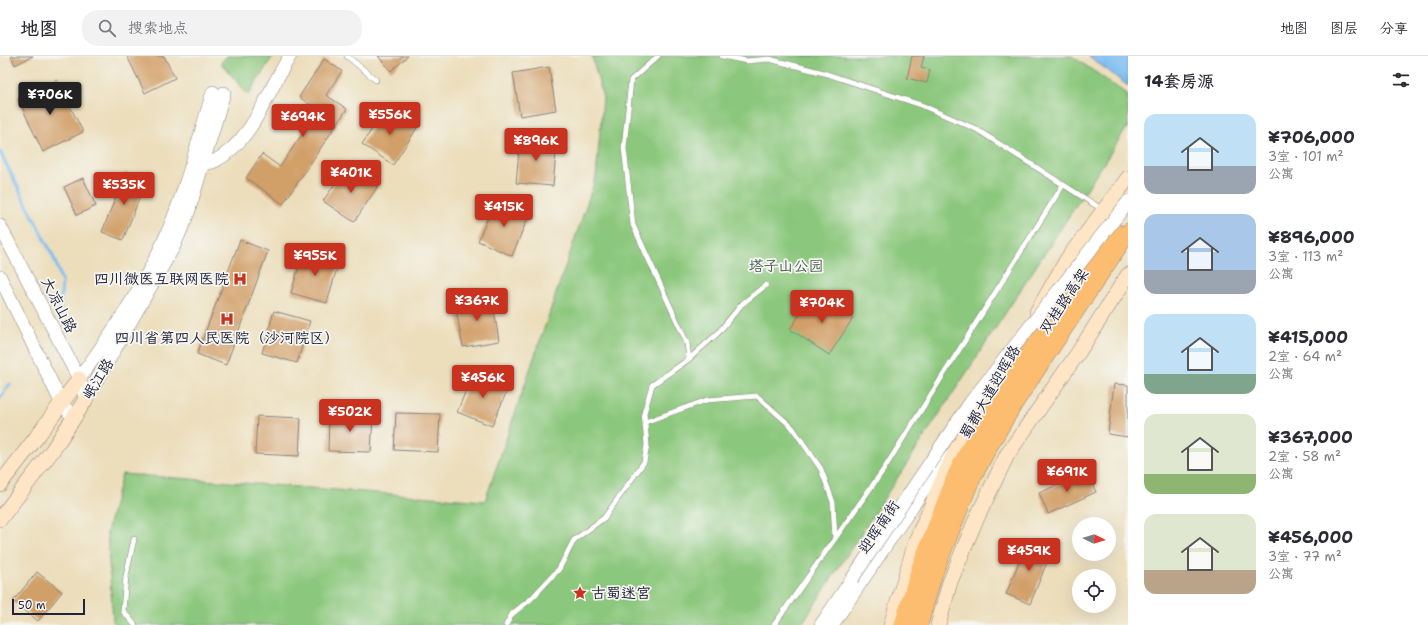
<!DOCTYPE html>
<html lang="zh">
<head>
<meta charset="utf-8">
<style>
	body { margin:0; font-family:"Shantell Sans","LXGW WenKai TC",sans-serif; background:#f2f2f3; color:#2b2b33; height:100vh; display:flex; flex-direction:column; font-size:15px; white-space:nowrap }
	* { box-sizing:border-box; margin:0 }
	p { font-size:13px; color:#7c7c81 }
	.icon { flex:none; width:22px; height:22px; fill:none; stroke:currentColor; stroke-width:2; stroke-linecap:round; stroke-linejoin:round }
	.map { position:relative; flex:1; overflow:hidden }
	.sheet { display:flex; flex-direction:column; background:#fff; width:300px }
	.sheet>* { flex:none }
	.needle { width:26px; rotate:95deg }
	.buttons { position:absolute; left:1072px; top:461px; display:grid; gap:8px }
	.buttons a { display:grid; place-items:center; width:44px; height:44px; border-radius:50%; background:#fff; box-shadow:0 4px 16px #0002; font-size:20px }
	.scale { position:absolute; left:12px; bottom:10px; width:73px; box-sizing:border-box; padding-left:4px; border:2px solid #22223b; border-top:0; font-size:11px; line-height:14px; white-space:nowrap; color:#22223b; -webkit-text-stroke:3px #f6f6f2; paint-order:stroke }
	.price { position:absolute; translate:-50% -34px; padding:0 9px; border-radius:4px; background:#c8321e; color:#fff; font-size:13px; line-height:26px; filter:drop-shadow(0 1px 2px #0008) }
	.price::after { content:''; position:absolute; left:50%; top:24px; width:12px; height:9px; margin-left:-6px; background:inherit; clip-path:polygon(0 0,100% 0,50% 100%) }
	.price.selected { background:#222; color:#fff }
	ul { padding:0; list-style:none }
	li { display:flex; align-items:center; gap:12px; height:100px; padding:0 16px }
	li span { display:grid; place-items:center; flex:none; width:112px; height:80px; border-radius:12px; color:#555 }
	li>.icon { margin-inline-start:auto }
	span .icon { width:48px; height:48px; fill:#fffc; stroke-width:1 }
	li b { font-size:17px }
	h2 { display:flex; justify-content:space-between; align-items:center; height:48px; padding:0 16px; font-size:17px }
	header { display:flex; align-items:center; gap:24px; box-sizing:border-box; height:56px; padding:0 20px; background:#fff; border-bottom:1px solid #e1e1e2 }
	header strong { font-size:19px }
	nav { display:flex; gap:22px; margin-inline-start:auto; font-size:14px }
	.search { width:280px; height:36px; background:#f2f2f3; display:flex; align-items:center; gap:10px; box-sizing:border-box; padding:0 14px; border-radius:16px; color:#7c7c81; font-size:15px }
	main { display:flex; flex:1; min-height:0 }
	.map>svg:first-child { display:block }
	.green { fill:#8bc77c; stroke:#56745c }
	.water { fill:#7dbef2; stroke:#507096 }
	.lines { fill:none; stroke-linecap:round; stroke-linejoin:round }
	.stream { stroke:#7dbef2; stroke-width:3 }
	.building { fill:#d19f68 }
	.service-casing { stroke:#87807b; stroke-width:6 }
	.tertiary-casing { stroke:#87807b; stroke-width:14 }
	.secondary-casing { stroke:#87807b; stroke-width:16 }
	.trunk-casing { stroke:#87807b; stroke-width:18 }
	.service { stroke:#fff; stroke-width:5 }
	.tertiary { stroke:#fff; stroke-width:13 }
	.secondary { stroke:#fee5c5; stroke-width:15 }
	.trunk { stroke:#fcbd6f; stroke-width:17 }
	.tertiary-bridge-casing { stroke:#87807b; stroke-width:14; stroke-linecap:butt }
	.tertiary-bridge { stroke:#fff; stroke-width:13 }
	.labels { text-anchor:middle; stroke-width:3.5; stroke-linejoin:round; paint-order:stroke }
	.park-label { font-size:15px; fill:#475c52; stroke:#f6f6f2 }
	.poi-label { font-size:15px; fill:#22223b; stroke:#f6f6f2; text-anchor:end }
	.street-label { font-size:15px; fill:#22223b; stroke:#f6f6f2 }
</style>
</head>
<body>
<header>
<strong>地图</strong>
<div class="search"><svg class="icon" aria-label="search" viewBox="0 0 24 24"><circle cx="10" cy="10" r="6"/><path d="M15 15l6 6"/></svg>搜索地点</div>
<nav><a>地图</a><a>图层</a><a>分享</a></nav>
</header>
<main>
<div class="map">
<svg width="1128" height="569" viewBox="0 0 1128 569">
	<rect width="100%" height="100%" fill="#f6f6f2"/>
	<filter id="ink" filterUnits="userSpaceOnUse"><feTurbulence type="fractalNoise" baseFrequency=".025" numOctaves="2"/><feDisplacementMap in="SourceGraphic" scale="8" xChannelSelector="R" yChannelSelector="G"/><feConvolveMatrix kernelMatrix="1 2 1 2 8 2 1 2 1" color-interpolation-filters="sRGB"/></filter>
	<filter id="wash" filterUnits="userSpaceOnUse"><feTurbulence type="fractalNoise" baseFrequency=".012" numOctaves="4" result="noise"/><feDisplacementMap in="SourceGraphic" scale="16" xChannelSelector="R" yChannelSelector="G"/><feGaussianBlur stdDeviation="0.9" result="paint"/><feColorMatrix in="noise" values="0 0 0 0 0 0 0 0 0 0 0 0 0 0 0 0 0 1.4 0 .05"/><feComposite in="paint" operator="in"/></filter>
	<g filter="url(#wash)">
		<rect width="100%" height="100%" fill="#ecdebb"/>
		<g class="green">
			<path d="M227,0H273L248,39L221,7Z"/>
			<path d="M592,0H1072L1128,39V70L801,569H116L113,566L107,476L122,418L485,445L596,121L603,42Z"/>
		</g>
		<path class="water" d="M1089,0H1128V30Z"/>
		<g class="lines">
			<g class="stream">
				<path d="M0,96L54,202L62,226L60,254"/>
				<path d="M0,342L10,328"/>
			</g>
		</g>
		<g id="blocks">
			<g class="building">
				<path d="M11,0H33L15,9Z"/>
				<path d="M127,0H164L175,22L145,37Z"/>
				<path d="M378,0H408L391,15Z"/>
				<path d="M912,0H924L921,12L930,14L927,27L907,22Z"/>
				<path d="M324,3L342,15L326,39L347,53L283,148L246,122L262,98L280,111L318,54L299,41Z"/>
				<path d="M549,11L556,54L520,60L513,17Z"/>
				<path d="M57,24L83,76L43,96L18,43Z"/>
				<path d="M387,51L417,72L393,109L362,88Z"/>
				<path d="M520,83L557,86L553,130L516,127Z"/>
				<path d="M348,109L378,130L354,166L323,145Z"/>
				<path d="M125,117L146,125L123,184L102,176Z"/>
				<path d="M83,122L96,150L77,159L64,131Z"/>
				<path d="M495,145L529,159L512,200L478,185Z"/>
				<path d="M240,184L268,195L226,309L197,298Z"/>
				<path d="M304,194L339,205L327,247L291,237Z"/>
				<path d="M815,236L853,262L829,299L790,273Z"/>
				<path d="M492,241L499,285L463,291L455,248Z"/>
				<path d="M274,255L310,265L297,307L262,297Z"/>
				<path d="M474,315L509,330L492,370L457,356Z"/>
				<path d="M1114,328L1128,329V381L1108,378Z"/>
				<path d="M329,357L373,359L371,396L328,395Z"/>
				<path d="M396,357L440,358L438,396L394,394Z"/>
				<path d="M257,360L301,362L299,400L255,398Z"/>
				<path d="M1087,416L1096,436L1048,458L1039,437Z"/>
				<path d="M1028,484L1052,494L1030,548L1006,538Z"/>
				<path d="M37,516L62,536L38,565L13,545Z"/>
			</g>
		</g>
	</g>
	<g filter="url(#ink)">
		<use href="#blocks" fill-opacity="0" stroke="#87807b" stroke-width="1"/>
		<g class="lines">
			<defs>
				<g id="service">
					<path d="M347,0L376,24"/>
					<path d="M722,0L747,5L769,3L824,17L921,49L976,73L1103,154"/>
					<path d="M689,303L718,277L742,248L766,229"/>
					<path d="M645,366L707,344L757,340L792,371L821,413L833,446L835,482"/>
					<path d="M134,483L126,520L123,555L135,569"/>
					<path d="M506,569L512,558L531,543L559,513L574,484L604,462L644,406L647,389L644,357L652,329L689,303L687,287L633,169L624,92L631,24L658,0"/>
					<path d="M774,569L884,413L1063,129"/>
				</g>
				<g id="tertiary">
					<path d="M196,108C202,107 210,108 215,105C254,84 267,35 290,0"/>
					<path d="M0,170L79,323L86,343"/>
					<path d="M0,221L62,348L74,362"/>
					<path d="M79,323C109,281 139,238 161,191C184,142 197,88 213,36"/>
					<path d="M86,343L174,190L188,157L224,37"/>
					<path d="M821,569L852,523"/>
					<path d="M832,569L938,412L954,397"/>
				</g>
				<g id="secondary">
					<path d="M1037,256L1068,202L1128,122"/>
					<path d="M0,428L36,382L79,323"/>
					<path d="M0,463L52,395L86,343"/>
					<path d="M891,569L916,485L956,394L1006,307"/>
					<path d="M938,569L950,526L974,468L1007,399L1078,297L1128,219"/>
				</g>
				<g id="trunk">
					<path d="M903,569L920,512L956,419L971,389L1019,311L1113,173"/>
					<path d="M919,569L934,517L970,426L989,390L1017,343L1128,176"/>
				</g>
			</defs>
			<use href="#service" class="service-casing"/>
			<use href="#tertiary" class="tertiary-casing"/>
			<use href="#secondary" class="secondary-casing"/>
			<use href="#trunk" class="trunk-casing"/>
			<use href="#service" class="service"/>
			<use href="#tertiary" class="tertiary"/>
			<use href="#secondary" class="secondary"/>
			<use href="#trunk" class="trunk"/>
			<defs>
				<path id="tertiary-bridge" d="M852,523L970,347L1128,146"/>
			</defs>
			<use href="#tertiary-bridge" class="tertiary-bridge-casing"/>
			<use href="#tertiary-bridge" class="tertiary-bridge"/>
		</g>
	</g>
	<defs>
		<symbol id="hospital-bare" viewBox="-9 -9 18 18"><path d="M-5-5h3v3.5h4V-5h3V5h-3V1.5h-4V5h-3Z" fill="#c8321e" stroke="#f6f6f2" stroke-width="2.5" paint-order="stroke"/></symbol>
		<symbol id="sight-bare" viewBox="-9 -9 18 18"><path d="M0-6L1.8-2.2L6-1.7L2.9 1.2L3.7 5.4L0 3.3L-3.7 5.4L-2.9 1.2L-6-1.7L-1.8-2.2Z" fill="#c8321e" stroke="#f6f6f2" stroke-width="2.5" paint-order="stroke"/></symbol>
	</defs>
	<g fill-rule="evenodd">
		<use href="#hospital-bare" x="230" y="213" width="20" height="20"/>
		<use href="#hospital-bare" x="217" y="253" width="20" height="20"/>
		<use href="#sight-bare" x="570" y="527" width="20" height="20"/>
	</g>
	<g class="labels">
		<g class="park-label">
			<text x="786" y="215">塔子山公园</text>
		</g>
		<g class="poi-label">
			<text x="229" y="228">四川微医互联网医院</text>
			<text x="227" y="287" text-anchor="middle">四川省第四人民医院（沙河院区）</text>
			<text x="591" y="542" text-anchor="start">古蜀迷宫</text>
		</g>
		<g class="street-label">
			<text transform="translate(1064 245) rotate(-56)" y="5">双桂路高架</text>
			<text transform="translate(59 249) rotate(63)" y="5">大凉山路</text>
			<text transform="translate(98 323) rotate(-59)" y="5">岷江路</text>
			<text transform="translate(990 336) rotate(-60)" y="5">蜀都大道迎晖路</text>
			<text transform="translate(879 471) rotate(-56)" y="5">迎晖南街</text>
		</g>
	</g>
</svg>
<div class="buttons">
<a><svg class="needle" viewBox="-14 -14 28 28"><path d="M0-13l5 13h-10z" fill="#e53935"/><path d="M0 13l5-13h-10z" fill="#7c7c81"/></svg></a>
<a><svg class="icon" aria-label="locate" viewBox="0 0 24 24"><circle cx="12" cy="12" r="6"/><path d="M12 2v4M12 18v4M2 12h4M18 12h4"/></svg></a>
</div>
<div class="scale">50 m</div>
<b class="price selected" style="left:50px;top:60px">¥706K</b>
<b class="price" style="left:390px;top:80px">¥556K</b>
<b class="price" style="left:303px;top:82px">¥694K</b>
<b class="price" style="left:536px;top:106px">¥896K</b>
<b class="price" style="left:351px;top:138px">¥401K</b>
<b class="price" style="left:124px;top:150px">¥535K</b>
<b class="price" style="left:504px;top:172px">¥415K</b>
<b class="price" style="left:315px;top:221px">¥955K</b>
<b class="price" style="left:477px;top:266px">¥367K</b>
<b class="price" style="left:822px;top:268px">¥704K</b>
<b class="price" style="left:483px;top:343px">¥456K</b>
<b class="price" style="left:350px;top:377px">¥502K</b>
<b class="price" style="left:1067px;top:437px">¥691K</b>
<b class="price" style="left:1029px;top:516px">¥459K</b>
</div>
<section class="sheet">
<h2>14套房源<svg class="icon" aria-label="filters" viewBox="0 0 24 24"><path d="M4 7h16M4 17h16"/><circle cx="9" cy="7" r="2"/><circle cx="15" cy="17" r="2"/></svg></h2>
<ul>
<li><span style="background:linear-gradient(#bfe0f5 65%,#9aa5b1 0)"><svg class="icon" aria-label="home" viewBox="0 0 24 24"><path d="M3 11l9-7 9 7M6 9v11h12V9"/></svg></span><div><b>¥706,000</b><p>3室 · 101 m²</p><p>公寓</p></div></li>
<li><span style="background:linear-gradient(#a9c7e8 70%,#9aa5b1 0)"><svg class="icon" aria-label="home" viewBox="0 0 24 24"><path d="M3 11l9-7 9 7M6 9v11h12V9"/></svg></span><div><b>¥896,000</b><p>3室 · 113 m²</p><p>公寓</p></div></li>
<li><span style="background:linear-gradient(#bfe0f5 75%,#7fa58c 0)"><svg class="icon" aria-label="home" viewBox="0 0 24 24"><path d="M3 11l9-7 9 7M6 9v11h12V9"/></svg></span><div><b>¥415,000</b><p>2室 · 64 m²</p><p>公寓</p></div></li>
<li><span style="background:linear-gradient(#dfe7d0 75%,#8fb573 0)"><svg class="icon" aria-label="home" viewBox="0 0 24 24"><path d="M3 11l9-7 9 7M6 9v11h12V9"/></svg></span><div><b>¥367,000</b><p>2室 · 58 m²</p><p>公寓</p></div></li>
<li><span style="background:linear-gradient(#dfe7d0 70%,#b9a48a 0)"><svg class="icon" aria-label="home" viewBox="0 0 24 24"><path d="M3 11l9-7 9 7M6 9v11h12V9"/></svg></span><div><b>¥456,000</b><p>3室 · 77 m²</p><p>公寓</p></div></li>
</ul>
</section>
</main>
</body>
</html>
